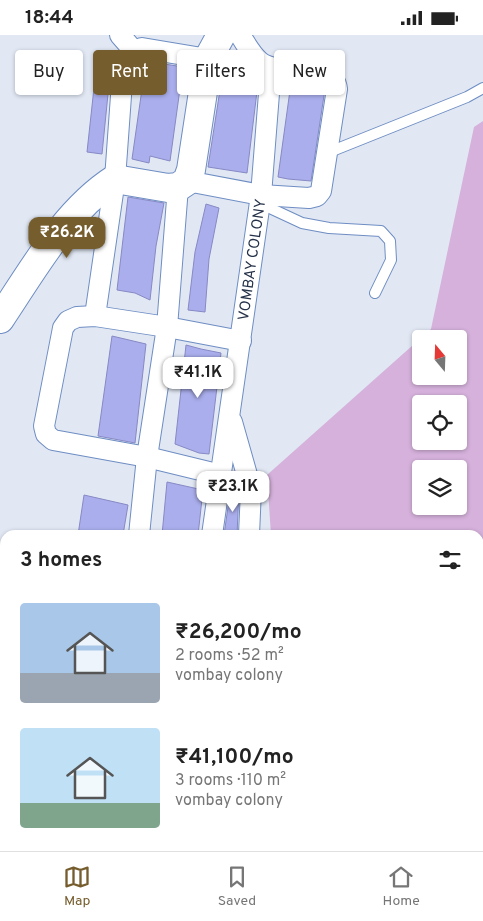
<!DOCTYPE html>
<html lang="en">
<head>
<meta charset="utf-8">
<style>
	body { margin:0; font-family:Overpass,sans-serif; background:#f6f6f6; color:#222; height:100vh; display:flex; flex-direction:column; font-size:19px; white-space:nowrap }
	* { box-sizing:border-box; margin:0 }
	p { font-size:16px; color:#767676 }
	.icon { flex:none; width:28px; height:28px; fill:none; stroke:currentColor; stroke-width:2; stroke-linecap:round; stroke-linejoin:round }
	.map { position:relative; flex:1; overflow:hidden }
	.panel { position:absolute; left:0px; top:495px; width:484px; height:321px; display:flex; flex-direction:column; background:#fff; border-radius:15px 15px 0 0; box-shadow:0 1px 4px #0004 }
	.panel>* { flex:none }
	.banner { position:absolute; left:15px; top:15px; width:454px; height:45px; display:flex; gap:10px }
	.needle { width:32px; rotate:341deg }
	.tools { position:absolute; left:412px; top:295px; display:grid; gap:10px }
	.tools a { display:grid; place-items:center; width:55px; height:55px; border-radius:5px; background:#fff; box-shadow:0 1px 4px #0004; font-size:25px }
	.price { position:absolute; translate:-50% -42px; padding:0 11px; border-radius:10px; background:#fff; color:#222; font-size:16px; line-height:32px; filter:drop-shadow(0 1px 2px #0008) }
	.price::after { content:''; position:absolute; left:50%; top:30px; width:15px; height:11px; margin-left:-8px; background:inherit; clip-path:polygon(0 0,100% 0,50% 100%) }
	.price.current { background:#765d2e; color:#fff }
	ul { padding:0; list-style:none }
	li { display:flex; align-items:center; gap:15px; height:125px; padding:0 20px }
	li span { display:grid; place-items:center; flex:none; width:140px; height:100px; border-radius:5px; color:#555 }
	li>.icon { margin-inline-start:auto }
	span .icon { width:60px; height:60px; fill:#fffc; stroke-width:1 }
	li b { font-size:21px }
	h2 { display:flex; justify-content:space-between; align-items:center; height:60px; padding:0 20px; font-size:21px }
	.chip { padding:0 18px; border-radius:5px; background:#fff; box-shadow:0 1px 4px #0004; font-size:18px; line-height:45px }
	.chip.current { background:#765d2e; color:#fff }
	.status { display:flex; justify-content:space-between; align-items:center; height:35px; padding:0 25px; background:#fff; direction:ltr }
	.status svg { height:14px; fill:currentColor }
	.menu { display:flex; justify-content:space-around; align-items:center; height:70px; border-top:1px solid #e0e0e0; background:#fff; font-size:14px; color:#767676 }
	.menu a { display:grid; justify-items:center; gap:2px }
	.menu .current { color:#765d2e }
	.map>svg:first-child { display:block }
	.green { fill:#d5b1db; fill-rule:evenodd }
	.building { fill:#aaaeec; stroke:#8689c4 }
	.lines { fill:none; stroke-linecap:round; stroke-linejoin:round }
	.lane-casing { stroke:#6e8dc3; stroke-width:12 }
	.street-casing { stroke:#6e8dc3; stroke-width:22 }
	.secondary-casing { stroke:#6e8dc3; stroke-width:30 }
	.lane { stroke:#fff; stroke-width:10 }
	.street { stroke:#fff; stroke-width:20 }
	.secondary { stroke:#fff; stroke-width:28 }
	.labels { text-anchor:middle; stroke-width:4.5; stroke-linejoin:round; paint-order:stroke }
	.street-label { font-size:15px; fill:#253249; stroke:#f5f5f5 }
</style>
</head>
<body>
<div class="status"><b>18:44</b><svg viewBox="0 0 49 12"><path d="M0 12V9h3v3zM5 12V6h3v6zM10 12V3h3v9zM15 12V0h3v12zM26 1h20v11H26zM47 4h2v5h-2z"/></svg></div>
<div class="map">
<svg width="483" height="816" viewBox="0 0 483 816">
	<rect width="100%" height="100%" fill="#e1e8f4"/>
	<path class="green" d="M483,86V816H314L313,811H479V500H271L267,440L431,294L474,92ZM421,304H459V341H421ZM421,369H459V406H421ZM421,434H459V471H421Z"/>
	<g class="building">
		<path d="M98,16L112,19L102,119L87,117Z"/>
		<path d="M146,26L183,32L170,126L150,121L149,128L132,124Z"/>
		<path d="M224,29L249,33L259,40L247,138L208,132Z"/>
		<path d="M291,48L323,51L325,54L311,146L288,144L278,142Z"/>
		<path d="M128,162L164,168L156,211L150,265L135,258L117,255Z"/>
		<path d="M206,169L219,173L209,224L205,277L188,275L195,217Z"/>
		<path d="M112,301L146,309L135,408L98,401Z"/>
		<path d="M186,310L201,314L221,318L209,419L199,418L175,409Z"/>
		<path d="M167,447L203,455L198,500H162Z"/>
		<path d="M231,451L238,452L239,455L237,500H224Z"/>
		<path d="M84,460L128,470L123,500H78Z"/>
	</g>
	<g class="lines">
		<defs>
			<g id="lane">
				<path d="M327,118L467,62L483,53"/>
				<path d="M259,168L302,188L329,193L381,196L390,206L391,225L375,258"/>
			</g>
			<g id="street">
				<path d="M120,0L134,16"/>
				<path d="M187,146L261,160L309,163L317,161L321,156L337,54C336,46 333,42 326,39C308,37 271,37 259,26C251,19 246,9 240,0"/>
				<path d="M95,281L115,144L123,33C126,21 130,17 142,13L208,24"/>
				<path d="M232,387L251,454L249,500"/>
				<path d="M221,440L147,422L53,405L46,399L44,391L63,293L68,286L77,282L95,281L167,292L241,306"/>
				<path d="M139,500L147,422L167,292L178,152"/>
				<path id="s1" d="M212,500L261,160L271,33"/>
				<path d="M158,811L160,816"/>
				<path d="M228,811L230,816"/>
				<path d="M284,811L286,816"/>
			</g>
			<path id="secondary" d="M0,284C33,235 65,176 115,144L168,153L178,152L187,146L191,135L208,24L221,0"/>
		</defs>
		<use href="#lane" class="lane-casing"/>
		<use href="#street" class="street-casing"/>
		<use href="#secondary" class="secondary-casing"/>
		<use href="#lane" class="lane"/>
		<use href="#street" class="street"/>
		<use href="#secondary" class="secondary"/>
	</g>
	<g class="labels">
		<g class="street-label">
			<text dy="5" stroke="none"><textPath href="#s1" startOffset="278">VOMBAY COLONY</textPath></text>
		</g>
	</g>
</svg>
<div class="tools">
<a><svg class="needle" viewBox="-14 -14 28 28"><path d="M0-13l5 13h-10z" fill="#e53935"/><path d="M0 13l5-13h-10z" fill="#767676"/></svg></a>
<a><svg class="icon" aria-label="locate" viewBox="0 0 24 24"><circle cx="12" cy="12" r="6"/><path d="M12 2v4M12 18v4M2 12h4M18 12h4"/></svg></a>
<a><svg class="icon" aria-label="layers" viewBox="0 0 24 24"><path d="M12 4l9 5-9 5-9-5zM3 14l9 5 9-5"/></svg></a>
</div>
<b class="price current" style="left:67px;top:224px">₹26.2K</b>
<b class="price" style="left:198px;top:364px">₹41.1K</b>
<b class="price" style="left:233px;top:478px">₹23.1K</b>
<div class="banner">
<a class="chip">Buy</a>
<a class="chip current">Rent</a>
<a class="chip">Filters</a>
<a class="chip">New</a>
</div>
<section class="panel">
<h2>3 homes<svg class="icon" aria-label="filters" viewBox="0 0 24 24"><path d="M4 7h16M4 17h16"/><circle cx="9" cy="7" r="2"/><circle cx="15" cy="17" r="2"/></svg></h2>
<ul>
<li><span style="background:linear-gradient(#a9c7e8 70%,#9aa5b1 0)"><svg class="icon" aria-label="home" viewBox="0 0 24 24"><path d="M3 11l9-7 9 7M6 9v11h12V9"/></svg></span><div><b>₹26,200/mo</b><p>2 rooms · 52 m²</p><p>vombay colony</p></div></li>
<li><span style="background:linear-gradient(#bfe0f5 75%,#7fa58c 0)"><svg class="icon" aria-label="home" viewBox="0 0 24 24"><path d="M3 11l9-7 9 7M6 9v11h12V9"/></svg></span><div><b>₹41,100/mo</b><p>3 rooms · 110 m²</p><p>vombay colony</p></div></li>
</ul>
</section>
</div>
<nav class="menu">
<a class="current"><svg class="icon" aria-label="map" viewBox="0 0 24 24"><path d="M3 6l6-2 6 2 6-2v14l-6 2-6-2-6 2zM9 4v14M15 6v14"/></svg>Map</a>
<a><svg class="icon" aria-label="saved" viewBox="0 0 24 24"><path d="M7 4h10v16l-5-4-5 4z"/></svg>Saved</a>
<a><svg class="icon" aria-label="home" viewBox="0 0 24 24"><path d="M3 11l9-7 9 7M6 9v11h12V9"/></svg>Home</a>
</nav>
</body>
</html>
